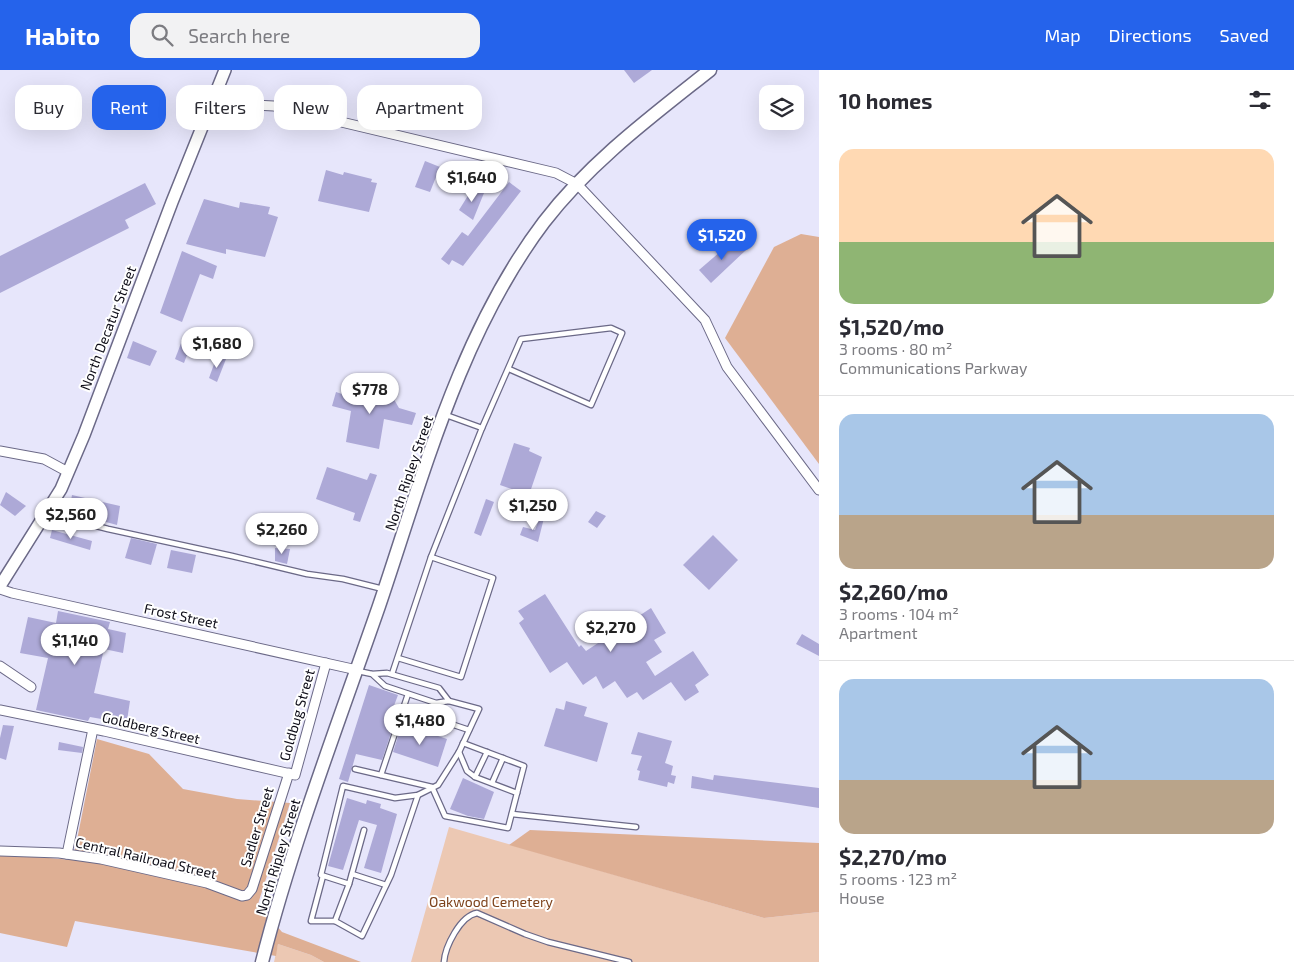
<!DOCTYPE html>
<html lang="en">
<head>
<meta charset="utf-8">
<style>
	body { margin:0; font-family:"Exo 2",sans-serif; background:#f2f2f3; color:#2b2b33; height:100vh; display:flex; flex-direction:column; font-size:19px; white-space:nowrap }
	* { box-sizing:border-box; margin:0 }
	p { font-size:16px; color:#7c7c81 }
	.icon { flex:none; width:28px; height:28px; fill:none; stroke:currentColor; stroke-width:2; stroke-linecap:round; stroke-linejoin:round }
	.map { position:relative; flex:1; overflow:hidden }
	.drawer { display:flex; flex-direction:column; background:#fff; width:475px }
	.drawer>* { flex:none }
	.hud { position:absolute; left:15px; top:15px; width:475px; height:45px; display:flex; gap:10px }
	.buttons { position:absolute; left:759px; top:15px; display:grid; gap:10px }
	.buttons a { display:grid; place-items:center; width:45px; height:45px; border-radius:10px; background:#fff; box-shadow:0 5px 20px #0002; font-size:25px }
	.price { position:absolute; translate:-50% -42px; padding:0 11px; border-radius:18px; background:#fff; color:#222; font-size:16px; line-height:32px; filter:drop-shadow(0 1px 2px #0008) }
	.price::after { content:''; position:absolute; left:50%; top:30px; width:15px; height:11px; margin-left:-8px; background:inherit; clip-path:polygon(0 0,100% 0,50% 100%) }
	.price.on { background:#2563eb; color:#fff }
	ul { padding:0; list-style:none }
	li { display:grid; align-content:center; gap:10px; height:265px; padding:0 20px }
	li+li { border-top:1px solid #e1e1e2 }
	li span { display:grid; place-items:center; height:155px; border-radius:15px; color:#555 }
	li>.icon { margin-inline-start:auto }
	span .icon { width:90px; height:90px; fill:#fffc; stroke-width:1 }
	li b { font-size:21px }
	h2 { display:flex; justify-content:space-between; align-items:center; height:60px; padding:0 20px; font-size:21px }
	.chip { padding:0 18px; border-radius:15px; background:#fff; box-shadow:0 5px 20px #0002; font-size:18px; line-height:45px }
	.chip.on { background:#2563eb; color:#fff }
	header { display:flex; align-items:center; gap:30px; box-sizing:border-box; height:70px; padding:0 25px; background:#2563eb; color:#fff }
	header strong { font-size:24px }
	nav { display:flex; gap:28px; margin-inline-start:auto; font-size:18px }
	.search { width:350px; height:45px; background:#f2f2f3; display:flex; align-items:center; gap:12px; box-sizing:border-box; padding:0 18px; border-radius:15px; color:#7c7c81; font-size:19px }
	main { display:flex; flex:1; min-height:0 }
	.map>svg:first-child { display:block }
	.green { fill:#ecc8b3 }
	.forest { fill:#deaf94 }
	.building { fill:#ada9d7 }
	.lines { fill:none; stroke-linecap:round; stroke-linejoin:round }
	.service-casing { stroke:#6b6987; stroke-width:7 }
	.minor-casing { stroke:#6b6987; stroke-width:11 }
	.tertiary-casing { stroke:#6b6987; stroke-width:14 }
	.secondary-casing { stroke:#6b6987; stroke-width:15 }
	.service { stroke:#fff; stroke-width:4.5 }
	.minor { stroke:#fff; stroke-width:9 }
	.tertiary { stroke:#fff; stroke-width:11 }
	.secondary { stroke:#fff; stroke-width:12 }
	.labels { text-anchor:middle; stroke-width:4; stroke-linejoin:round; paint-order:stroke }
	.street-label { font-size:14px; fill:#0e0d18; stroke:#fff }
	.park-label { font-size:14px; fill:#7d421b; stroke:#fff }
</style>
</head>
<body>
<header>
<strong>Habito</strong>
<div class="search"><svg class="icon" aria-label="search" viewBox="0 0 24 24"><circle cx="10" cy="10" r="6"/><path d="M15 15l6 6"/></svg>Search here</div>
<nav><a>Map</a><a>Directions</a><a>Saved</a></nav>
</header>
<main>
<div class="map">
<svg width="819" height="892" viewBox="0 0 819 892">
	<rect width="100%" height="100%" fill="#e7e6fb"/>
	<g class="green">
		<path d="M449,757L764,848L819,842V892H411Z"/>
		<path d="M278,874L311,885L324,892H274Z"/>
	</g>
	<g class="forest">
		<path d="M801,164L819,167V394L725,268L774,177Z"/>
		<path d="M97,669L149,684L183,719L237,729L290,733L258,834L282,862L361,892H324L311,885L278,874L276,886L75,851L67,877L0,863V784L73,790Z"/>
		<path d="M530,760L819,773V842L764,848L509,775Z"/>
	</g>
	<g class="building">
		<path d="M624,0H652L634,13Z"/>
		<path d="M425,91L440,97L430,122L415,117Z"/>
		<path d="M326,100L343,105L344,102L372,109L371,112L377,113L369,142L318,131Z"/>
		<path d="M509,112L521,121L463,196L452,190L449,195L441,189L462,162L468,166Z"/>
		<path d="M145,113L156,134L125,150L129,158L0,223V186Z"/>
		<path d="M474,116L484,123L473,150L459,140Z"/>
		<path d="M204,129L239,138L240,132L270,137L268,144L278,147L265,187L226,179V184L186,174Z"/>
		<path d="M735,169L746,180L711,213L699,200Z"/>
		<path d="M182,181L217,196L213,209L200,204L182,252L160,243Z"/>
		<path d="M183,268L192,272L184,293L175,289Z"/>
		<path d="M133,271L157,281L150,296L127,288Z"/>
		<path d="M217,286L226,289L217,312L209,308Z"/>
		<path d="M348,315L392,326L399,338L416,343L412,355L384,349L379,379L346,372L351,341L332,336L336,322L345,325Z"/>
		<path d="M514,373L530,378L529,381L542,387L529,425L500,415Z"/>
		<path d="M327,397L367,410L370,403L377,405L360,452L353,450L355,443L316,429Z"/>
		<path d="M532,421L541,424L537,437L528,435Z"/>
		<path d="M6,422L26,436L15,446L0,435Z"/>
		<path d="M72,425L120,436L117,455L69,442Z"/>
		<path d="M486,429L494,432L481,466L474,463Z"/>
		<path d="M596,441L606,446L597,458L588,452Z"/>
		<path d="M540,447L544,448L538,472L520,465L523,457L535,460Z"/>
		<path d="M52,460L92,471L90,480L50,468Z"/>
		<path d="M713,465L738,490L709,520L683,495Z"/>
		<path d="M131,468L157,474L151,495L125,488Z"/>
		<path d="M275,478L290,479L287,494L275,491Z"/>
		<path d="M171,480L196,485L192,503L167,498Z"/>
		<path d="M545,524L579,577L581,575L586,581L651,538L666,563L654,570L662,582L646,592L655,606L693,581L709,605L695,615L699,622L685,631L671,612L643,630L637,622L627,628L615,611L603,619L596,606L583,615L567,592L550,603L519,553L524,549L518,541Z"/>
		<path d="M58,541L110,552L108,559L126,563L123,583L104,579L94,623L130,631L126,657L113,651L90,647L88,651L36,640L48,588L20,583L28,547L56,553Z"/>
		<path d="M802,564L819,574V586L796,574Z"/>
		<path d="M369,615L398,625L389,649L395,651L382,690L356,684L348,712L339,709Z"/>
		<path d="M566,631L587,637L584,646L608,653L597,692L544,676L556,638L564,640Z"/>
		<path d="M402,654L447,669L438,697L393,682Z"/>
		<path d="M3,655L14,656L6,690L0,688V668Z"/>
		<path d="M638,662L672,671L665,693L673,696L671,705L676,706L674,714L668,712L667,717L638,710L640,701L637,700L642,686L631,684Z"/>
		<path d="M59,672L83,677L82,683L58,680Z"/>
		<path d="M714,705L819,718V738L691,718L692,706L713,710Z"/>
		<path d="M463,708L494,722L484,749L468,746L450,739Z"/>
		<path d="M347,728L366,734L367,730L381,734L380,738L397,744L381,803L364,798L377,755L359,750L343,800L328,796Z"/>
	</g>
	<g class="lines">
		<defs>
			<g id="service">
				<path d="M482,358L521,269L611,258L622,263L591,335L509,299"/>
				<path d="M51,437L73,450L108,459L232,486L307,504L343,509L383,519"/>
				<path d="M398,588L461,607L493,508L431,487"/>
				<path d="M358,601L372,604L387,603L439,618L449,631L436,633L385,616L372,604"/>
				<path d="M392,604L431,487L482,358L446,345"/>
				<path d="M403,638L469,660"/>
				<path d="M459,682L467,701L475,707L517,723"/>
				<path d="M355,699L432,717L445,746L508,758L524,696L463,673"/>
				<path d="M381,705L408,624"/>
				<path d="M475,707L487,682"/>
				<path d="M492,713L503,688"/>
				<path d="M512,744L636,757"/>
				<path d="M364,760L349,814L321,805L343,716L395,728L418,725L438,715L459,682L479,639L449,631"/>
				<path d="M352,804L386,815"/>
				<path d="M323,806L311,851H335L349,814"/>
				<path d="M335,851L362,866L391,805L418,725"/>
				<path d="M444,892C445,877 460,846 477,843L525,864L548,872L629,892"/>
			</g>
			<g id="minor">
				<path d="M208,45L253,35L274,36L556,103L577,114L705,250L727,297L819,420"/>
				<path d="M0,381L44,389L68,402"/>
				<path d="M0,519L12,523L357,600"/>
				<path d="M0,596L31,617"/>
				<path d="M0,640L104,661L295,705L326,593"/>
				<path d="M0,781L59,783L101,789L207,813L242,826L247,825L252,819L289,703"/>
				<path d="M67,784L93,659"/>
			</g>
			<path id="tertiary" d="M0,516L61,419L84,365L172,132L225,0"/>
			<path id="secondary" d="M262,892C293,771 338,654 379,536C423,406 460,263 544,152C590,92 652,46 710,0"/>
		</defs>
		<use href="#service" class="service-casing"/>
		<use href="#minor" class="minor-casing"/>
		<use href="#tertiary" class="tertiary-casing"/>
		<use href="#secondary" class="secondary-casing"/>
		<use href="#service" class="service"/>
		<use href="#minor" class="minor"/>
		<use href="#tertiary" class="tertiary"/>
		<use href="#secondary" class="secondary"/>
	</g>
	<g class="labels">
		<g class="street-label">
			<text transform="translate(108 258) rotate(-69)" y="5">North Decatur Street</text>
			<text transform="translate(409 403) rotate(-71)" y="5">North Ripley Street</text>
			<text transform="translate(181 546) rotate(12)" y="5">Frost Street</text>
			<text transform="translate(297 645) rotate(-74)" y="5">Goldbug Street</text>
			<text transform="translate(151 658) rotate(13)" y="5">Goldberg Street</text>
			<text transform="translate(257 757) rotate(-73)" y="5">Sadler Street</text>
			<text transform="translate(278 787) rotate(-73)" y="5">North Ripley Street</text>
			<text transform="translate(146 788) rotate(13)" y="5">Central Railroad Street</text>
		</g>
		<g class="park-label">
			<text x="491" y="837">Oakwood Cemetery</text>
		</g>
	</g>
</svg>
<div class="buttons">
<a><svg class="icon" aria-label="layers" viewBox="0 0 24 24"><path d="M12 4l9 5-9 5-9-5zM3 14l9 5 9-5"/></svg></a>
</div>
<b class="price" style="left:472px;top:133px">$1,640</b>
<b class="price on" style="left:722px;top:191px">$1,520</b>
<b class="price" style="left:217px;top:299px">$1,680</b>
<b class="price" style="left:370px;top:345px">$778</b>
<b class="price" style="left:533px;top:461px">$1,250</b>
<b class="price" style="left:71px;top:470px">$2,560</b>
<b class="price" style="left:282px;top:485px">$2,260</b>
<b class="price" style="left:611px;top:583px">$2,270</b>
<b class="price" style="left:75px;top:596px">$1,140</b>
<b class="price" style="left:420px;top:676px">$1,480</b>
<div class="hud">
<a class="chip">Buy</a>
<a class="chip on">Rent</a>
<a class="chip">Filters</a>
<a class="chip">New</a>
<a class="chip">Apartment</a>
</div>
</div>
<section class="drawer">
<h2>10 homes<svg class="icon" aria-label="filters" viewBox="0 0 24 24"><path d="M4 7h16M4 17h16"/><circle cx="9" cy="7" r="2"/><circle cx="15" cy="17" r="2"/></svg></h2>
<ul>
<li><span style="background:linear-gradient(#ffd9b3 60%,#8fb573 0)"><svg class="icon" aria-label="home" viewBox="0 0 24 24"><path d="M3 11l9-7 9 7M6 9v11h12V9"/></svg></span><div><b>$1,520/mo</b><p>3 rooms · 80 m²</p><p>Communications Parkway</p></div></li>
<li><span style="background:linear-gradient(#a9c7e8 65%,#b9a48a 0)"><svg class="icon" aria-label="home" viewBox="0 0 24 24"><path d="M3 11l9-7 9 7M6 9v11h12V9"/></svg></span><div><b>$2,260/mo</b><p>3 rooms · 104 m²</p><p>Apartment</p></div></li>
<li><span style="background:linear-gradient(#a9c7e8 65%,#b9a48a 0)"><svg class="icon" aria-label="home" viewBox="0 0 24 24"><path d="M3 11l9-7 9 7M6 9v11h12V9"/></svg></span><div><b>$2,270/mo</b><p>5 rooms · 123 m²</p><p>House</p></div></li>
</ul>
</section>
</main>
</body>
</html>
